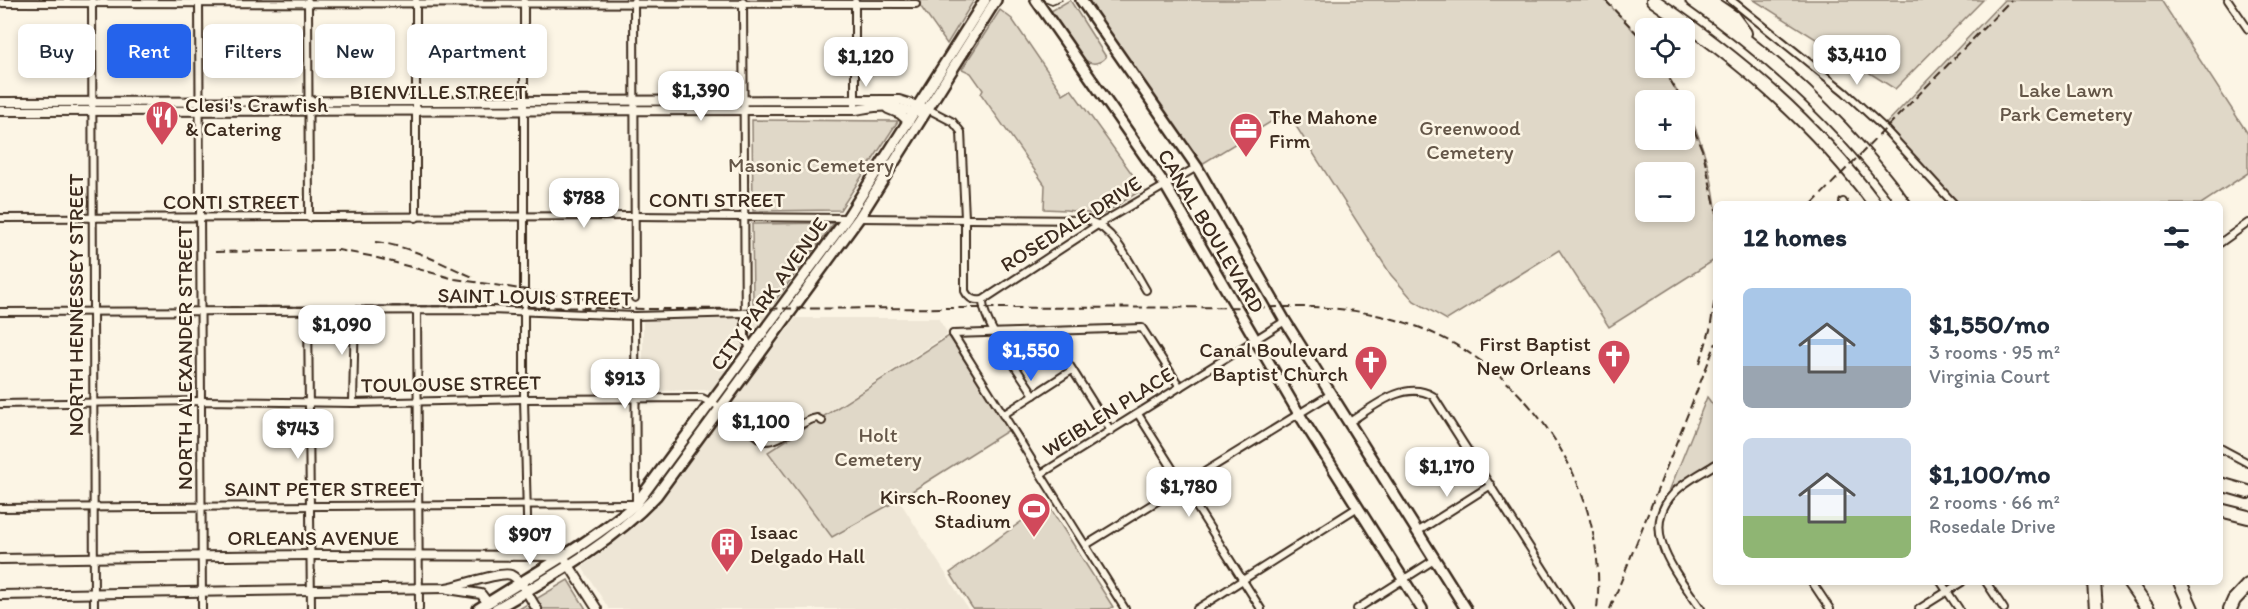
<!DOCTYPE html>
<html lang="en">
<head>
<meta charset="utf-8">
<style>
	body { margin:0; font-family:Itim,sans-serif; background:#f2f2f3; color:#1f2937; height:100vh; display:flex; flex-direction:column; font-size:22px; white-space:nowrap }
	* { box-sizing:border-box; margin:0 }
	p { font-size:20px; color:#747a83 }
	.icon { flex:none; width:33px; height:33px; fill:none; stroke:currentColor; stroke-width:2; stroke-linecap:round; stroke-linejoin:round }
	.map { position:relative; flex:1; overflow:hidden }
	.side { position:absolute; left:1713px; top:201px; width:510px; height:384px; display:flex; flex-direction:column; background:#fff; border-radius:9px; box-shadow:0 3px 9px #0003 }
	.side>* { flex:none }
	.banner { position:absolute; left:18px; top:24px; width:570px; height:54px; display:flex; gap:12px }
	.buttons { position:absolute; left:1635px; top:18px; display:grid; gap:12px }
	.buttons a { display:grid; place-items:center; width:60px; height:60px; border-radius:9px; background:#fff; box-shadow:0 3px 9px #0003; font-size:30px }
	.price { position:absolute; translate:-50% -51px; padding:0 14px; border-radius:12px; background:#fff; color:#222; font-size:20px; line-height:39px; filter:drop-shadow(0 2px 3px #0008) }
	.price::after { content:''; position:absolute; left:50%; top:36px; width:18px; height:14px; margin-left:-9px; background:inherit; clip-path:polygon(0 0,100% 0,50% 100%) }
	.price.current { background:#2563eb; color:#fff }
	ul { padding:0; list-style:none }
	li { display:flex; align-items:center; gap:18px; height:150px; padding:0 30px }
	li span { display:grid; place-items:center; flex:none; width:168px; height:120px; border-radius:9px; color:#555 }
	li>.icon { margin-inline-start:auto }
	span .icon { width:72px; height:72px; fill:#fffc; stroke-width:1 }
	li b { font-size:26px }
	h2 { display:flex; justify-content:space-between; align-items:center; height:72px; padding:0 30px; font-size:26px }
	.tag { padding:0 21px; border-radius:9px; background:#fff; box-shadow:0 3px 9px #0003; font-size:21px; line-height:54px }
	.tag.current { background:#2563eb; color:#fff }
	.map>svg:first-child { display:block }
	.built { fill:#eee6d6 }
	.green { fill:#e0d8c8; stroke:#8e8173; stroke-width:1.5; fill-rule:evenodd }
	.lines { fill:none; stroke-linecap:round; stroke-linejoin:round }
	.minor-casing { stroke:#3b2a1e; stroke-width:10 }
	.tertiary-casing { stroke:#3b2a1e; stroke-width:12 }
	.secondary-casing { stroke:#3b2a1e; stroke-width:14 }
	.motorway-casing { stroke:#3b2a1e; stroke-width:16 }
	.minor { stroke:#fcf5e5; stroke-width:6 }
	.tertiary { stroke:#fcf5e5; stroke-width:8 }
	.secondary { stroke:#fcf5e5; stroke-width:9 }
	.motorway { stroke:#fcf5e5; stroke-width:12 }
	.tram { stroke:#3b2a1e; stroke-width:1.5 }
	.rail { stroke:#3b2a1e; stroke-width:2; stroke-dasharray:9 4.5; stroke-linecap:butt }
	.labels { text-anchor:middle; stroke-width:5; stroke-linejoin:round; paint-order:stroke }
	.park-label { font-size:21px; fill:#645648; stroke:#fcf5e5 }
	.street-label { font-size:21px; fill:#3b2a1e; stroke:#fcf5e5 }
	.poi-label { font-size:21px; fill:#3b2a1e; stroke:#fcf5e5; text-anchor:start }
</style>
</head>
<body>
<div class="map">
<svg width="2248" height="609" viewBox="0 0 2248 609">
	<rect width="100%" height="100%" fill="#fcf5e5"/>
	<filter id="ink" filterUnits="userSpaceOnUse"><feTurbulence type="fractalNoise" baseFrequency=".0167" numOctaves="2"/><feDisplacementMap in="SourceGraphic" scale="12" xChannelSelector="R" yChannelSelector="G"/><feConvolveMatrix kernelMatrix="1 2 1 2 8 2 1 2 1" color-interpolation-filters="sRGB"/></filter>
	<g filter="url(#ink)">
		<g class="built">
			<path d="M766,315L712,390L643,391V320Z"/>
			<path d="M796,318H938L948,334L767,452L832,538L899,500L968,609H609L582,567L646,518Z"/>
		</g>
		<g class="green">
			<path d="M916,0H974L947,44Z"/>
			<path d="M1070,0L1106,57C1100,64 1092,65 1085,60L1051,11Z"/>
			<path d="M1081,0H1605L1645,43L1646,68H1663L1682,100H1646V140H1684L1685,105C1700,136 1712,173 1716,207C1717,224 1716,242 1716,259L1609,327L1559,250L1447,320L1414,301L1391,275L1287,112L1197,167ZM1646,172H1684V212H1646Z"/>
			<path d="M1754,0H1983L1895,89Z"/>
			<path d="M2004,0H2161L2248,134V173L2201,204H1954L1883,127Z"/>
			<path d="M1000,10L1012,19L1063,94L1071,89L1143,189L1102,215L1066,210L1044,209L1045,185L981,94L983,90L971,73L962,69Z"/>
			<path d="M752,120L898,121L840,210L753,211Z"/>
			<path d="M834,223L773,303H753L752,224Z"/>
			<path d="M949,336L1009,430L898,500L832,537L768,452Z"/>
			<path d="M1707,397L1716,409V459L1670,489Z"/>
			<path d="M1047,503L1113,607L1109,609H973L950,573Z"/>
			<path d="M568,580L586,609H519Z"/>
		</g>
		<g class="lines">
			<defs>
				<g id="minor">
					<path d="M1731,0L1845,92L1883,127L1954,204"/>
					<path d="M2228,0L2248,29"/>
					<path d="M92,1L94,609"/>
					<path d="M199,1L202,609"/>
					<path d="M308,1L309,218"/>
					<path d="M524,1V399L528,555"/>
					<path d="M634,1L635,298"/>
					<path d="M743,1L745,337L750,349"/>
					<path d="M855,2V110"/>
					<path d="M0,3L916,4"/>
					<path d="M928,109L953,122L961,132L965,218V291C969,299 974,301 983,300L1099,224L1197,167"/>
					<path d="M1843,202L1844,204"/>
					<path d="M0,218L635,216L848,218"/>
					<path d="M416,218V1"/>
					<path d="M859,218L1088,220C1116,230 1131,265 1146,290"/>
					<path d="M2220,243L2248,223"/>
					<path d="M983,300C982,323 1021,374 1034,395"/>
					<path d="M308,311L311,609"/>
					<path d="M417,311L419,609"/>
					<path d="M0,312L490,310L635,316L745,313"/>
					<path d="M635,316L636,504"/>
					<path d="M1048,331L1111,431"/>
					<path d="M953,334L1125,609"/>
					<path d="M953,334L1142,328L1180,387"/>
					<path d="M353,403L355,310"/>
					<path d="M0,404L201,401L353,403L524,399L702,398L720,407L764,441C783,442 798,421 817,418L822,421"/>
					<path d="M1138,414L1261,609"/>
					<path d="M1003,415L1072,370"/>
					<path d="M1348,423C1372,408 1404,379 1433,396L1569,609"/>
					<path d="M2220,448L2248,463"/>
					<path d="M1041,474L1285,321"/>
					<path d="M0,508L635,504"/>
					<path d="M1417,532L1491,485"/>
					<path d="M1086,545L1331,394"/>
					<path d="M1812,582L1830,609"/>
					<path d="M1941,582L1959,609"/>
					<path d="M1986,582L2004,609"/>
					<path d="M1197,609L1358,507"/>
					<path d="M1357,609L1434,560"/>
					<path d="M1701,609C1679,576 1637,531 1674,493C1685,481 1702,473 1716,464"/>
					<path d="M1919,609L1962,582"/>
				</g>
				<g id="tertiary">
					<path d="M0,102L899,100L928,109"/>
					<path d="M888,109L900,114L909,122"/>
					<path d="M0,111L855,110C868,108 881,105 894,107C903,108 910,113 918,112"/>
					<path d="M0,559L310,555L563,556L597,609"/>
					<path d="M448,589L481,594L488,603"/>
					<path d="M0,595L446,588C460,586 501,571 511,575C523,581 530,599 537,609"/>
				</g>
				<g id="secondary">
					<path d="M1036,0L1165,185L1299,414L1422,609"/>
					<path d="M1081,0L1197,167L1285,321L1466,609"/>
					<path d="M478,609C531,575 587,545 636,504L847,218L985,0"/>
					<path d="M496,609C552,576 611,544 656,496L859,218L996,0"/>
				</g>
				<g id="motorway">
					<path d="M1653,0C1737,57 1814,122 1875,204"/>
					<path d="M1692,0C1773,57 1846,124 1904,204"/>
					<path d="M1708,0L1733,17L1745,33"/>
					<path d="M2220,484L2248,492"/>
					<path d="M2220,510L2248,517"/>
					<path d="M2094,582L2096,609"/>
					<path d="M2129,582L2148,609"/>
					<path d="M2180,582L2192,609"/>
					<path d="M2230,609L2234,600L2248,585"/>
				</g>
			</defs>
			<use href="#minor" class="minor-casing"/>
			<use href="#tertiary" class="tertiary-casing"/>
			<use href="#secondary" class="secondary-casing"/>
			<use href="#motorway" class="motorway-casing"/>
			<use href="#minor" class="minor"/>
			<use href="#tertiary" class="tertiary"/>
			<use href="#secondary" class="secondary"/>
			<use href="#motorway" class="motorway"/>
			<path class="tram" d="M1042,0L1052,4L1062,0"/>
			<g class="rail">
				<path d="M1605,0L1646,43"/>
				<path d="M1663,68L1682,100"/>
				<path d="M1684,105L1703,152L1716,210"/>
				<path d="M1812,204L2011,0"/>
				<path d="M375,242C411,246 440,263 473,277"/>
				<path d="M215,252L338,250L370,256L455,279L599,301"/>
				<path d="M216,307L490,306L649,309L1312,307C1352,309 1390,315 1428,331C1534,376 1609,492 1597,609"/>
				<path d="M1700,363L1710,330L1716,291"/>
				<path d="M1610,609L1716,343"/>
			</g>
		</g>
	</g>
	<defs>
		<symbol id="restaurant-pin" viewBox="-11 -11 22 30"><path d="M0 17L-7.5 6A9.5 9.5 0 1 1 7.5 6Z" fill="#d1495b" stroke="#fcf5e5"/><path d="M-5-6h1v4h1v-4h1v4h1v-4h1v5L-1.5 .5V6h-2V.5L-5-1ZM5-6V6H3V1.5H1.5Q1.5-4 5-6Z" fill="#fff"/></symbol>
		<symbol id="office-pin" viewBox="-11 -11 22 30"><path d="M0 17L-7.5 6A9.5 9.5 0 1 1 7.5 6Z" fill="#d1495b" stroke="#fcf5e5"/><path d="M-6-3h4V-5.5h4V-3h4V5H-6ZM-1-4.5V-3h2v-1.5ZM-6 0V1H6V0Z" fill="#fff"/></symbol>
		<symbol id="church-pin" viewBox="-11 -11 22 30"><path d="M0 17L-7.5 6A9.5 9.5 0 1 1 7.5 6Z" fill="#d1495b" stroke="#fcf5e5"/><path d="M-1.2-6h2.4v3.5h3.3v2.4h-3.3V6h-2.4V-.1h-3.3v-2.4h3.3Z" fill="#fff"/></symbol>
		<symbol id="stadium-pin" viewBox="-11 -11 22 30"><path d="M0 17L-7.5 6A9.5 9.5 0 1 1 7.5 6Z" fill="#d1495b" stroke="#fcf5e5"/><path d="M0-5a6.5 5 0 1 0 0 10a6.5 5 0 1 0 0-10ZM-3.5-1.8h7v3.6h-7Z" fill="#fff"/></symbol>
		<symbol id="building-pin" viewBox="-11 -11 22 30"><path d="M0 17L-7.5 6A9.5 9.5 0 1 1 7.5 6Z" fill="#d1495b" stroke="#fcf5e5"/><path d="M-4-6H4V6H1V3H-1V6H-4ZM-2.5-4.3h1.7v1.8h-1.7ZM.8-4.3h1.7v1.8H.8ZM-2.5-1h1.7V.8h-1.7ZM.8-1h1.7V.8H.8Z" fill="#fff"/></symbol>
	</defs>
	<g fill-rule="evenodd">
		<use href="#restaurant-pin" x="143" y="98" width="38" height="52"/>
		<use href="#office-pin" x="1227" y="110" width="38" height="52"/>
		<use href="#church-pin" x="1595" y="337" width="38" height="52"/>
		<use href="#church-pin" x="1352" y="343" width="38" height="52"/>
		<use href="#stadium-pin" x="1015" y="490" width="38" height="52"/>
		<use href="#building-pin" x="708" y="525" width="38" height="52"/>
	</g>
	<g class="labels">
		<g class="park-label">
			<text x="2066" y="97">Lake Lawn<tspan x="2066" dy="24">Park Cemetery</tspan></text>
			<text x="1470" y="135">Greenwood<tspan x="1470" dy="24">Cemetery</tspan></text>
			<text x="811" y="172">Masonic Cemetery</text>
			<text x="878" y="442">Holt<tspan x="878" dy="24">Cemetery</tspan></text>
		</g>
		<g class="street-label">
			<text x="438" y="99">BIENVILLE STREET</text>
			<text x="717" y="207">CONTI STREET</text>
			<text x="231" y="209">CONTI STREET</text>
			<text transform="translate(1071 224) rotate(-32)" y="7">ROSEDALE DRIVE</text>
			<text transform="translate(1211 231) rotate(59)" y="7">CANAL BOULEVARD</text>
			<text transform="translate(769 294) rotate(-54)" y="7">CITY PARK AVENUE</text>
			<text transform="translate(535 297) rotate(1)" y="7">SAINT LOUIS STREET</text>
			<text transform="translate(76 305) rotate(-90)" y="7">NORTH HENNESSEY STREET</text>
			<text transform="translate(185 358) rotate(-90)" y="7">NORTH ALEXANDER STREET</text>
			<text transform="translate(451 384) rotate(-1)" y="7">TOULOUSE STREET</text>
			<text transform="translate(1108 412) rotate(-32)" y="7">WEIBLEN PLACE</text>
			<text x="323" y="496">SAINT PETER STREET</text>
			<text x="313" y="545">ORLEANS AVENUE</text>
		</g>
		<g class="poi-label">
			<text x="185" y="112">Clesi's Crawfish<tspan x="185" dy="24">&amp; Catering</tspan></text>
			<text x="1269" y="124">The Mahone<tspan x="1269" dy="24">Firm</tspan></text>
			<text x="1591" y="351" text-anchor="end">First Baptist<tspan x="1591" dy="24">New Orleans</tspan></text>
			<text x="1348" y="357" text-anchor="end">Canal Boulevard<tspan x="1348" dy="24">Baptist Church</tspan></text>
			<text x="1011" y="504" text-anchor="end">Kirsch-Rooney<tspan x="1011" dy="24">Stadium</tspan></text>
			<text x="750" y="539">Isaac<tspan x="750" dy="24">Delgado Hall</tspan></text>
		</g>
	</g>
</svg>
<div class="buttons">
<a><svg class="icon" aria-label="locate" viewBox="0 0 24 24"><circle cx="12" cy="12" r="6"/><path d="M12 2v4M12 18v4M2 12h4M18 12h4"/></svg></a>
<a>+</a>
<a>−</a>
</div>
<b class="price" style="left:1857px;top:86px">$3,410</b>
<b class="price" style="left:866px;top:88px">$1,120</b>
<b class="price" style="left:701px;top:122px">$1,390</b>
<b class="price" style="left:584px;top:229px">$788</b>
<b class="price" style="left:342px;top:356px">$1,090</b>
<b class="price current" style="left:1031px;top:382px">$1,550</b>
<b class="price" style="left:625px;top:410px">$913</b>
<b class="price" style="left:761px;top:453px">$1,100</b>
<b class="price" style="left:298px;top:460px">$743</b>
<b class="price" style="left:1447px;top:498px">$1,170</b>
<b class="price" style="left:1189px;top:518px">$1,780</b>
<b class="price" style="left:530px;top:566px">$907</b>
<div class="banner">
<a class="tag">Buy</a>
<a class="tag current">Rent</a>
<a class="tag">Filters</a>
<a class="tag">New</a>
<a class="tag">Apartment</a>
</div>
<section class="side">
<h2>12 homes<svg class="icon" aria-label="filters" viewBox="0 0 24 24"><path d="M4 7h16M4 17h16"/><circle cx="9" cy="7" r="2"/><circle cx="15" cy="17" r="2"/></svg></h2>
<ul>
<li><span style="background:linear-gradient(#a9c7e8 65%,#9aa5b1 0)"><svg class="icon" aria-label="home" viewBox="0 0 24 24"><path d="M3 11l9-7 9 7M6 9v11h12V9"/></svg></span><div><b>$1,550/mo</b><p>3 rooms · 95 m²</p><p>Virginia Court</p></div></li>
<li><span style="background:linear-gradient(#c9d6e8 65%,#8fb573 0)"><svg class="icon" aria-label="home" viewBox="0 0 24 24"><path d="M3 11l9-7 9 7M6 9v11h12V9"/></svg></span><div><b>$1,100/mo</b><p>2 rooms · 66 m²</p><p>Rosedale Drive</p></div></li>
</ul>
</section>
</div>
</body>
</html>
